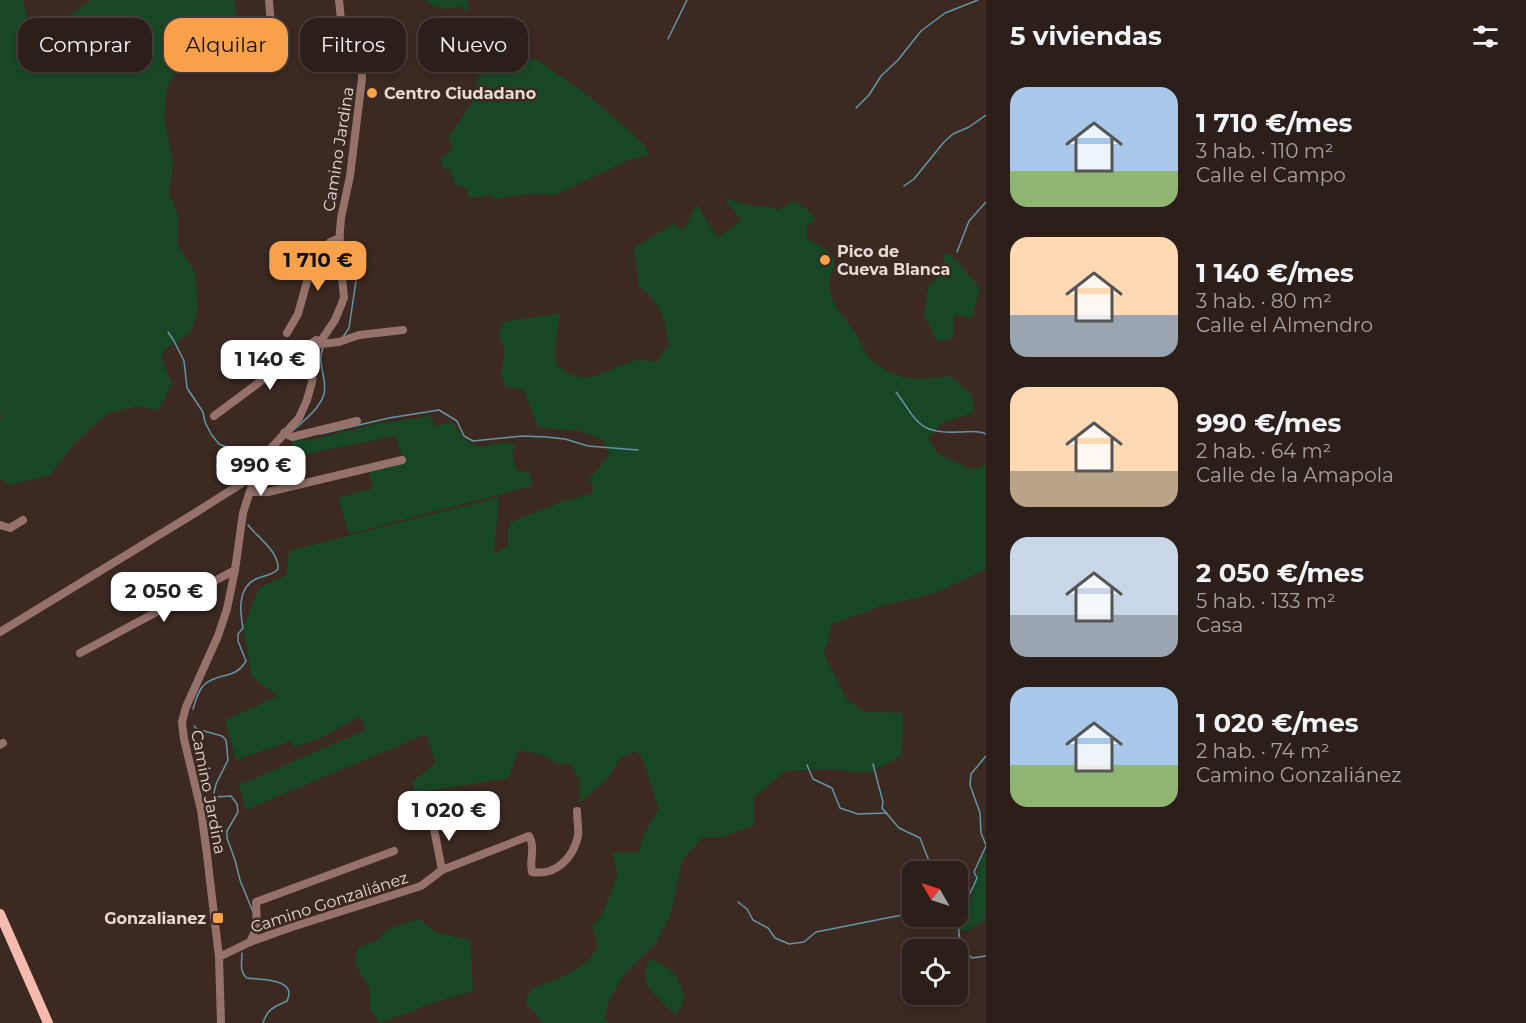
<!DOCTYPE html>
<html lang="es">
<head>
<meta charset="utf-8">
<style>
	body { margin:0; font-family:Montserrat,sans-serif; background:#382c27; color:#f1f3f6; height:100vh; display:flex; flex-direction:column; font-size:22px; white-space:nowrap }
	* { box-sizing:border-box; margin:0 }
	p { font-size:20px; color:#a6a2a2 }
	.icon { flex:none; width:33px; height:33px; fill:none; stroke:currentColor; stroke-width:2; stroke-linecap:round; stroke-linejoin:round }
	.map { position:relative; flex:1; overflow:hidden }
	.drawer { display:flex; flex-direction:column; background:#2c1f1a; width:540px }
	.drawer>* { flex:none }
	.guide { position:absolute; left:18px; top:18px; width:570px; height:54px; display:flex; gap:12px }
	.needle { width:39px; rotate:309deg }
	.buttons { position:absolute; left:902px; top:861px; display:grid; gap:12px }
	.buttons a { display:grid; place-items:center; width:66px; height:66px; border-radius:12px; background:#2c1f1a; box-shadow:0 3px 9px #0003,0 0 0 2px #483d39; font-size:30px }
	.price { position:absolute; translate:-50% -51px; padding:0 14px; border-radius:12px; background:#fff; color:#222; font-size:20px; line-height:39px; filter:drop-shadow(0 2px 3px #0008) }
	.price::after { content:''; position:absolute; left:50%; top:36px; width:18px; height:14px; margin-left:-9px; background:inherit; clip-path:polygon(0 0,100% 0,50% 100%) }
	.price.current { background:#f8a14a; color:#111 }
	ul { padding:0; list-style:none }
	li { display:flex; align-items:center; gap:18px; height:150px; padding:0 24px }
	li span { display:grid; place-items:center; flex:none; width:168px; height:120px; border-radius:18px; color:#555 }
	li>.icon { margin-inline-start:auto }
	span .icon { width:72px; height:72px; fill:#fffc; stroke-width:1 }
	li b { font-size:26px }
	h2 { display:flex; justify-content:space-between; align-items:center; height:72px; padding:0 24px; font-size:26px }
	.chip { padding:0 21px; border-radius:18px; background:#2c1f1a; box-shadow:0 3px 9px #0003,0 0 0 2px #483d39; font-size:21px; line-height:54px }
	.chip.current { background:#f8a14a; color:#111 }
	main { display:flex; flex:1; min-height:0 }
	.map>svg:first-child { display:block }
	.green { fill:#184726 }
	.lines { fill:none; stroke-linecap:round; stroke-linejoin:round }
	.stream { stroke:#6496a8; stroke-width:1.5 }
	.minor { stroke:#96726b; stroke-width:8 }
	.major { stroke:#f6baae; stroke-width:10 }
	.poi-dot { fill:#f8a14a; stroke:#3b2922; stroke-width:2 }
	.labels { text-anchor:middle; stroke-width:5; stroke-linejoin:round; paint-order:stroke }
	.poi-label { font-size:16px; font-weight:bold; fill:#e6dad5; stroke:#3b2922; text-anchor:start }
	.street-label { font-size:16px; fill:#e6dad5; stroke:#3b2922 }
</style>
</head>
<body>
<main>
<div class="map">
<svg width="986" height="1023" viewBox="0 0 986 1023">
	<rect width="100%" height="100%" fill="#3b2922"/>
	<g class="green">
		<path d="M0,0H23L28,23L47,25L73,13L92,0H234L236,10L219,62L199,52L190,42L177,61L179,66L167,87L164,118L173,163L169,193L178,215V246L195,272L198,310L191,332L166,348L161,357L172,384L158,410L138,406L108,413L75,443L50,475L10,485L0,479V419L2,417L0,413Z"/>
		<path d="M425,0H467L469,10L465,11L461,6C443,10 439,11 425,0Z"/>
		<path d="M485,55L505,64L518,57L537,60L589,96L644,144L649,155L629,160L555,195C535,192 514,195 494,200L492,195L468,198V188L456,185L449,169L445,170L440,159L451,151L452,144L448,138L471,104Z"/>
		<path d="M725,199C734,200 741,204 749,205C762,207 766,205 779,210L794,201L808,210L816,220L807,225V239C858,263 820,265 832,297C835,308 846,319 852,328C859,338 864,352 872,360C896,383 922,380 951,376L972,395L974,413L943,422L928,438L937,453L973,470L986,464V569L936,593L884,605L832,624L824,654L847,700L865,712L903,713L902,756L868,773L830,769L786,771L754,797V825L723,837H703L682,860L671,913L656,943L627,971L609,999L605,1018L609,1023H541V1020L525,1003L531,989C554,979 587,971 598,946L592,927C608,913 608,893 618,875L612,853L639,852L643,836L659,809L643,760L636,751L620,758L609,777L580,803V780L570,764H558L542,755L518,750L509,778L415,793L412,782L436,763L426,734L246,810L239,785L366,730L360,716L323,737L294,747L291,741L236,760L225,720L278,696L252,677L243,628L259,588L287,575L289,551L499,497L494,554L508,546L509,523L564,501L591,494L594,489L589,479L610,455L603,440L580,431L538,427L524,390L506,387L501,376L505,351L498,334L504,322L560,313L556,341V364C587,392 602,369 634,361C641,359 650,362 657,362L669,344C664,316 662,305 639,286L634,248L673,224L683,230L697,205L718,238L741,220Z"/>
		<path d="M944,254L951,255L980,288L972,318L958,315L953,318V338L940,341L936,339L924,315L928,287L941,274Z"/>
		<path d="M431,416L434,426L452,422C482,468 491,432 516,446L512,453L516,470L530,473L532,486L349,534L338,498L373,488L368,470L404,462L396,436L295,456L291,442L298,439L306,441L376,424Z"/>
		<path d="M986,850V919L967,931L960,930C961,920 966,912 970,902C976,884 976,866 986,850Z"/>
		<path d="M419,919L437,933L470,940L473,991L433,1003L380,1023L370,1010V988L355,964L358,947L379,940L386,930Z"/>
		<path d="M650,959C675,970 676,973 685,998L676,1016C668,1008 647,990 645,978C644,972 648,964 650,959Z"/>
	</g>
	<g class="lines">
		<g class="stream">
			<path d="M668,39L687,0"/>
			<path d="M856,108L869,95L881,76L898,60L921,31L945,13L978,0"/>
			<path d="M904,186L914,179L944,142L953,134L969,127L986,115"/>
			<path d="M957,252L969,221L986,202"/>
			<path d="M168,332L174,341L184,361L187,388L203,412L205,422L211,434L219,444L231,449L239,457"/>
			<path d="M343,337L349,328L356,281"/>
			<path d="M896,392C917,420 917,434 958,432C968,432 977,430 986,434"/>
			<path d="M290,433C301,423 320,409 324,394C328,379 316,363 323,348"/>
			<path d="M320,434L389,418L439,410L457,421L464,436L473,441L522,436L546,437L565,439L588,446L638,450"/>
			<path d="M193,709C196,700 198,690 205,684C219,672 235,680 246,661L238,641V634L243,628C240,612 237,588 256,579C264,575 272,576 278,569C279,551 258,538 248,525"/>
			<path d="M194,726L197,729L222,736L226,740L228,760L216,784L213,797L231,796L237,804L238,812L227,831V838L235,860L240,880L253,912"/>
			<path d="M986,756L971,774L970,785L980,813L981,833L986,845"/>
			<path d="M873,764L883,802L882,808L899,828L920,838L929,861L941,872"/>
			<path d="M807,765L813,779L832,788L840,808L858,814L887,813"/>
			<path d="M986,846L974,872L977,878C966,904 945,935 972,958L986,956"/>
			<path d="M957,898L967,901"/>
			<path d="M738,902L747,909L753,920L768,928L775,938L789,944L804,942L816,932L912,913"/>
			<path d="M941,916L957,923"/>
			<path d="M242,953C242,962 239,972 247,978C260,980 298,978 287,1001C274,1007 267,1009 263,1023"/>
		</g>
		<g class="minor">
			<path d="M269,0L272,38"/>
			<path d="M287,333L298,314L308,278L330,242L340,238"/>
			<path d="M320,344L339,342L359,335L403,330"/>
			<path d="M214,416L316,340L321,342"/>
			<path d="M284,433L292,437L357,421"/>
			<path d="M220,466L255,473"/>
			<path d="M250,492H268L402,460"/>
			<path d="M0,525L10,528L23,520"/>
			<path d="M0,632L195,513L247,480L254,477"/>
			<path d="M80,653L235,570"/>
			<path d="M0,745L3,743"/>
			<path d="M432,819L442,870"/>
			<path d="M250,942L257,927L256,902L394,851"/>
			<path d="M219,957L250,942L292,927L421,886L442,870L529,836C536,847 529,860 532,872C556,876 573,858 578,836C579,829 577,819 577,811"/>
			<path d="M221,1023L219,957L207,855L201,810L184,739L182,722L186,707L218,636L227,609L235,570L243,513L260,460L299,418L307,400L312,382L316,348L335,320L344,298L339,243L341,218L350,176L362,79V58L357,43L344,28L341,20L339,0"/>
		</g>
		<path class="major" d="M0,914L48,1023"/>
	</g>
	<g class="poi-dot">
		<circle cx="372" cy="93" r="6"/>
		<circle cx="825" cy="260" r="6"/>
		<rect x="212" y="912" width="12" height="12" rx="3"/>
	</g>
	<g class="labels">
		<g class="poi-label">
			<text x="384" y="99">Centro Ciudadano</text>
			<text x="837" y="257">Pico de<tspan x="837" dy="18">Cueva Blanca</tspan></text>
			<text x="206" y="924" text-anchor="end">Gonzalianez</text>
		</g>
		<g class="street-label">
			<text transform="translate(338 149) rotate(-81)" y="6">Camino Jardina</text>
			<text transform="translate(209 792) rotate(79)" y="6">Camino Jardina</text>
			<text transform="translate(329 902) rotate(-18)" y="6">Camino Gonzaliánez</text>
		</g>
	</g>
</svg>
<div class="buttons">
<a><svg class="needle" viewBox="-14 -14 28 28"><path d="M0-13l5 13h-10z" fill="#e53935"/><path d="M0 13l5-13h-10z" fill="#a6a2a2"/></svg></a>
<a><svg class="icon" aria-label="locate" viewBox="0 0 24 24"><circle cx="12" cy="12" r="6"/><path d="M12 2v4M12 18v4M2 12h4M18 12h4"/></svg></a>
</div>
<b class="price current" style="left:318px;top:292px">1 710 €</b>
<b class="price" style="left:270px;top:391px">1 140 €</b>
<b class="price" style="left:261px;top:497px">990 €</b>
<b class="price" style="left:164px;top:623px">2 050 €</b>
<b class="price" style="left:449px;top:842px">1 020 €</b>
<div class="guide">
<a class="chip">Comprar</a>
<a class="chip current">Alquilar</a>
<a class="chip">Filtros</a>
<a class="chip">Nuevo</a>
</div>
</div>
<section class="drawer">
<h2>5 viviendas<svg class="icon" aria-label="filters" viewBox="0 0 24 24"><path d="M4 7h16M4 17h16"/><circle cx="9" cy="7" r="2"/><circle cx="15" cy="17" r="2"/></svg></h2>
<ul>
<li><span style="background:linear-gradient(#a9c7e8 70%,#8fb573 0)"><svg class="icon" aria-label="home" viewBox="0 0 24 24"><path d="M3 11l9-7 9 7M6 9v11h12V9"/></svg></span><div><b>1 710 €/mes</b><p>3 hab. · 110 m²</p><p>Calle el Campo</p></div></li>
<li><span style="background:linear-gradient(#ffd9b3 65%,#9aa5b1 0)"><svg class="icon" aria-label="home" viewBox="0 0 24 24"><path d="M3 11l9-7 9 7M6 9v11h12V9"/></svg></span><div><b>1 140 €/mes</b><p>3 hab. · 80 m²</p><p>Calle el Almendro</p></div></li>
<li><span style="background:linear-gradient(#ffd9b3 70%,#b9a48a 0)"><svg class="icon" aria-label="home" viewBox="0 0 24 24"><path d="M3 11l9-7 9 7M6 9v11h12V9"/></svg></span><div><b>990 €/mes</b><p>2 hab. · 64 m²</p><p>Calle de la Amapola</p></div></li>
<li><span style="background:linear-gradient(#c9d6e8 65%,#9aa5b1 0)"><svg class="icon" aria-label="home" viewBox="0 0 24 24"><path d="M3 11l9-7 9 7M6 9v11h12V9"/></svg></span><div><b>2 050 €/mes</b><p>5 hab. · 133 m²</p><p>Casa</p></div></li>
<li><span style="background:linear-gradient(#a9c7e8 65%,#8fb573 0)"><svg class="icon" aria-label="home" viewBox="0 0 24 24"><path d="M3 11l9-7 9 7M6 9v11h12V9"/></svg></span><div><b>1 020 €/mes</b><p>2 hab. · 74 m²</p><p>Camino Gonzaliánez</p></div></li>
</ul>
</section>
</main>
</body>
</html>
